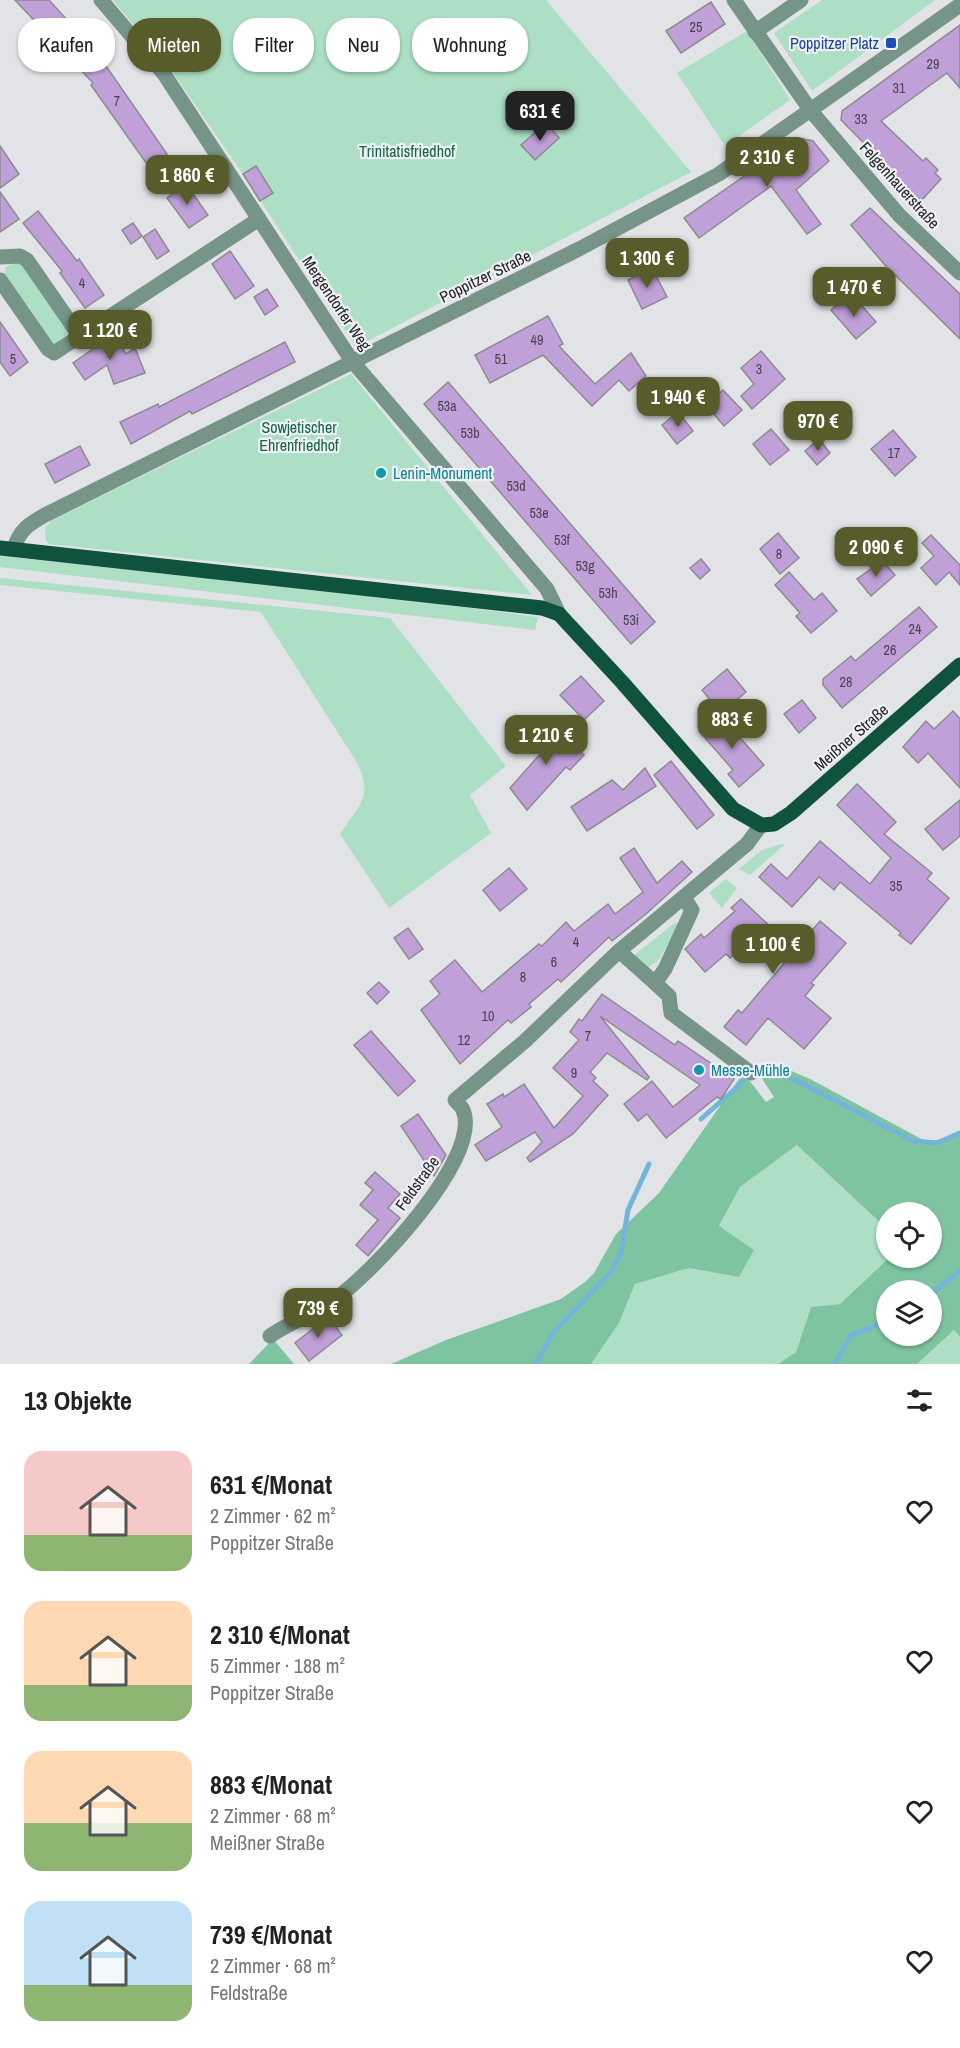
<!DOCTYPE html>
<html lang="de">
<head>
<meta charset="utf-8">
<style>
	body { margin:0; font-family:"Archivo Narrow",sans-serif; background:#f6f6f6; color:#222; height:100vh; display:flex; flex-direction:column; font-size:22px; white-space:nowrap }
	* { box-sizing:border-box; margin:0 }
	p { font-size:20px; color:#767676 }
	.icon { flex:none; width:33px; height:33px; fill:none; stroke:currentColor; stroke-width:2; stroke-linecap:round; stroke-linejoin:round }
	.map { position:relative; height:1364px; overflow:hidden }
	.details { display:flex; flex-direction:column; background:#fff; flex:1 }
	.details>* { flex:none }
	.top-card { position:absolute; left:18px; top:18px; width:600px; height:54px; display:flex; gap:12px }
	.controls { position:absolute; left:876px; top:1202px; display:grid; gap:12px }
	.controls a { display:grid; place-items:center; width:66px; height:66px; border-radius:50%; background:#fff; box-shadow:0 2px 4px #0004; font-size:30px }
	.price { position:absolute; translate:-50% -51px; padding:0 14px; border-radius:12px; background:#585c2a; color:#fff; font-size:20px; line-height:39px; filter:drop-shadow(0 2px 3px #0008) }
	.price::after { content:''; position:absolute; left:50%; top:36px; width:18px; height:14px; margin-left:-9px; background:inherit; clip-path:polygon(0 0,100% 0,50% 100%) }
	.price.selected { background:#222; color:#fff }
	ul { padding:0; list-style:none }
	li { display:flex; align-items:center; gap:18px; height:150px; padding:0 24px }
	li span { display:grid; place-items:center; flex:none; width:168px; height:120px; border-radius:18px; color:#555 }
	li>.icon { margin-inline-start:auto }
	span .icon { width:72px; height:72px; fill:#fffc; stroke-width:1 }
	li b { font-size:26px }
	h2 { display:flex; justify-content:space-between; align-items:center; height:72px; padding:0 24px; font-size:26px }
	.chip { padding:0 21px; border-radius:24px; background:#fff; box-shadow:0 2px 4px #0004; font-size:21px; line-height:54px }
	.chip.selected { background:#585c2a; color:#fff }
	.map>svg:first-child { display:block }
	.green { fill:#acdfc4 }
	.forest { fill:#7fc4a1; fill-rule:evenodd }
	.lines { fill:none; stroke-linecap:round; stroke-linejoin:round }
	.stream { stroke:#72b5d9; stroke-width:5 }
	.building { fill:#c0a0d8; stroke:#8d8b8f; stroke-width:1.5 }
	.minor { stroke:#769487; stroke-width:15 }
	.major { stroke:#0f523e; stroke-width:15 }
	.transit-dot { fill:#1a4fb4; stroke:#eef0f5; stroke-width:2 }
	.culture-dot { fill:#0f9aa8; stroke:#eef0f5; stroke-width:2 }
	.labels { text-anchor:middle; stroke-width:4.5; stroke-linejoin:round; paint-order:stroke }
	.number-label { font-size:14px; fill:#4a4251 }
	.transit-label { font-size:16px; fill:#164399; stroke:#eef0f5; text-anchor:end }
	.park-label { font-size:16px; fill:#146646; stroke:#eef0f5 }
	.street-label { font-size:16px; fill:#222324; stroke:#eef0f5 }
	.culture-label { font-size:16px; fill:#0d838f; stroke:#eef0f5; text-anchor:start }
</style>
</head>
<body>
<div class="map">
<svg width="960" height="1364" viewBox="0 0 960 1364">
	<rect width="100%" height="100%" fill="#e1e3e7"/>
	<g class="green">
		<path d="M113,0H546L691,172L356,347L243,174L171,70Z"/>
		<path d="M822,0H935L812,91L774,33Z"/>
		<path d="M747,31L790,100L725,146L677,73Z"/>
		<path d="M14,263H20L67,330L66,335L53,345L4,277L6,267Z"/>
		<path d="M351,374L532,595L49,544L46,541L45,528L52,520Z"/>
		<path d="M0,556L411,600L538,617L535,630L0,567Z"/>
		<path d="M0,578L390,618L506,766L470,795L491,833L389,908L340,834C360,804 374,796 356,761L261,612L0,585Z"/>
		<path d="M782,844L784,845L750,875L739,869L762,850Z"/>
		<path d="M726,879L737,888L722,908L709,893Z"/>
		<path d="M676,922L678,928L657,962L648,967L634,955Z"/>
		<path d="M797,1145L886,1228V1257H890L840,1304L811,1307L796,1352L778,1364H591L619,1323L635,1284L689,1268L739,1277L719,1227L740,1187Z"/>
		<path d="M954,1330L960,1337V1364H917Z"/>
	</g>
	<g class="forest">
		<path d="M761,1065L780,1066L812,1080L927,1142L960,1135V1337L954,1330L917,1364H778L796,1352L811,1307L840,1304L890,1257H932V1212H886V1228L797,1145L740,1187L719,1226L754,1250L739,1277L689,1268L635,1284L619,1323L591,1364H391L446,1340L561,1299L585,1282L594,1273L616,1234L659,1193L739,1079L746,1076L766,1102L774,1097L757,1071ZM886,1290H932V1335H886Z"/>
		<path d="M273,1339L294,1364H249Z"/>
	</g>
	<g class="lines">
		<g class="stream">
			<path d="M762,1073L780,1074L799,1082L913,1141L937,1143L960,1133"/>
			<path d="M701,1119L744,1081"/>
			<path d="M932,1293L960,1271"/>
			<path d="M535,1364L554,1332L611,1272L621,1252L628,1210L649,1164"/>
			<path d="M835,1364L851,1335L886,1322"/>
		</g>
	</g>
	<g class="building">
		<path d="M15,0H49L97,53L167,154L149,167L91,85L93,83Z"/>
		<path d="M711,2L725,24L681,53L666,31Z"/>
		<path d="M960,25V88L947,73L881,121L923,161L926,158L938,170L935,173L941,179L921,201L841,120L842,111Z"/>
		<path d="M546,123L559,138L535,160L521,145Z"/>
		<path d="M799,138L813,141L829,161L796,190L821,224L807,234L771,186L699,238L684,218Z"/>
		<path d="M0,146L19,174L0,188Z"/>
		<path d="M256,166L273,193L260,201L243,174Z"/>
		<path d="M186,184L208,215L189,228L167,198Z"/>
		<path d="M0,192L19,219L0,232Z"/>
		<path d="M870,208L960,294V339L884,264L851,225Z"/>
		<path d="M38,211L77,261L79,259L104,295L85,308L60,273L62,271L23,223Z"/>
		<path d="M133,223L142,236L131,244L122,230Z"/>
		<path d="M155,229L169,251L157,259L143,237Z"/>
		<path d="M230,251L254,286L235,299L212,264Z"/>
		<path d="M652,268L667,297L642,309L628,280Z"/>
		<path d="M267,289L278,306L265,315L254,297Z"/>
		<path d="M842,300L848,307L857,300L876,322L856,339L831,310Z"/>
		<path d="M548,316L563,344L559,346L595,384L631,353L646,376L629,391L619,380L592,406L543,355L490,383L475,355Z"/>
		<path d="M0,322L28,362L10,376L0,362Z"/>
		<path d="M112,333L126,354L135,348L145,373L114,384L107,365L85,380L73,363L100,344L98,341Z"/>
		<path d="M285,342L295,362L192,414L190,411L131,444L120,422L158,404L159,407Z"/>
		<path d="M761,351L785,379L752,409L741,396L754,384L741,368Z"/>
		<path d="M448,382L655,622L631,644L424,404Z"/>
		<path d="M723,390L742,410L724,426L706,405Z"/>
		<path d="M678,412L693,431L677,444L662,425Z"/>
		<path d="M771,429L789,450L770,465L753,444Z"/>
		<path d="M893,430L916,457L895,476L871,449Z"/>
		<path d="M819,439L830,453L817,465L805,451Z"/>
		<path d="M80,446L90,465L55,483L45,464Z"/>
		<path d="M778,533L799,558L780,574L760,549Z"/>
		<path d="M931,535L960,565V585L949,572L936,585L921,568L934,556L922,543Z"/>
		<path d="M701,559L710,570L700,579L690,568Z"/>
		<path d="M878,564L886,565L895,575L871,596L857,579Z"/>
		<path d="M789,572L814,600L822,593L837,611L811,633L796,616L800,613L775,585Z"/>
		<path d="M919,607L937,627L842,708L823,685V679L851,656L855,661Z"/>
		<path d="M727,669L746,692L721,713L702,690Z"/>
		<path d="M581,676L604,701L584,720L560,695Z"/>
		<path d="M802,700L816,718L799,733L784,714Z"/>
		<path d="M953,711L960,719V788L928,753L918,763L903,747L926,721L934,729Z"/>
		<path d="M719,714L764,765L739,787L728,774L733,770L700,732Z"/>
		<path d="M552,725L584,755L570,770L566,767L527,810L510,788L542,752L534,745Z"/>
		<path d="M671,761L714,815L697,829L654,775Z"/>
		<path d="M645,768L656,786L587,831L571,807L612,780L623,790Z"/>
		<path d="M857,784L896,822L884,834L932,873L927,879L949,898L911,944L899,935L901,933L840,882L834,890L819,877L792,907L759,877L771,864L787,879L820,841L870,884L891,858L837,805Z"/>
		<path d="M960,800V836L943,850L925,829Z"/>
		<path d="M634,848L657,883L682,861L692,872L646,914L612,941L609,937L561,982L558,979L529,1004L531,1007L511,1023L508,1020L460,1064L421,1010L440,994L430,981L455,960L482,992L539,944L542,946L566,922L574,931L608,904L615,914L643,892L620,858Z"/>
		<path d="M509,868L527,889L500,911L483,890Z"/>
		<path d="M741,899L795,950L820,921L846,943L811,983L814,985L805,996L831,1018L804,1049L768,1018L746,1045L724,1027L738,1010L742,1013L786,961L758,934L730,958L726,954L705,972L685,949L701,934L704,938L735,911L731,908Z"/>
		<path d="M408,928L423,949L409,959L394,938Z"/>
		<path d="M379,982L389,992L377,1004L367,993Z"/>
		<path d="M602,994L675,1045L678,1041L734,1079L721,1099L717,1097L666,1138L647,1114L638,1121L624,1104L652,1081L673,1107L700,1085L600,1016L649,1077L647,1080L607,1053L590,1072L596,1078L593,1081L608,1095L573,1134L530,1162L527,1158L542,1142L535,1132L486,1161L475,1145L502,1127L487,1104L503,1094L504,1097L524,1084L554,1128L583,1096L553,1068L579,1040L570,1032L579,1019L582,1021Z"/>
		<path d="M371,1031L415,1081L398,1096L354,1045Z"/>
		<path d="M418,1114L446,1155L434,1176L422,1169L427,1165L401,1126Z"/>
		<path d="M375,1172L400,1194L388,1208L400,1218L368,1256L356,1245L378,1220L360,1205L373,1190L365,1183Z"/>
		<path d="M328,1317L342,1335L309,1361L295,1343Z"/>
	</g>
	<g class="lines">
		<g class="minor">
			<path d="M101,0L164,74L352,361L547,589L559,614"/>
			<path d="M734,0L811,111L899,215L960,273"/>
			<path d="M755,32L801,0"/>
			<path d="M0,257L20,256L27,260L79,335"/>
			<path d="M0,280L48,349L54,353L259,219"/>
			<path d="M14,549C19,530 29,524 45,515L579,249L719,174L960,5"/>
			<path d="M684,898L692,910L665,969L655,983L669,996L671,1013L751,1073"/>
			<path d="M619,951L655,983"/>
			<path d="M270,1336C290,1322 314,1314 334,1300C370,1275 483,1158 463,1110C462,1107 457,1103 455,1100L525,1041L619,951L747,844L761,825"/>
		</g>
		<path class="major" d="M0,548L542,608L559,614L622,682L733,809L761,825L774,824L791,813L960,665"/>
	</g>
	<rect class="transit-dot" x="885" y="37" width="12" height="12" rx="3"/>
	<g class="culture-dot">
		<circle cx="381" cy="473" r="6"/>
		<circle cx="699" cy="1070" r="6"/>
	</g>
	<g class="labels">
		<g class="number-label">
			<text x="696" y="32">25</text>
			<text x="933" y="69">29</text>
			<text x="899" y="93">31</text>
			<text x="117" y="106">7</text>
			<text x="861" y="124">33</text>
			<text x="82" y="288">4</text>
			<text x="537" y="345">49</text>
			<text x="13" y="364">5</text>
			<text x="501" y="364">51</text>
			<text x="759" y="374">3</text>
			<text x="447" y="411">53a</text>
			<text x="470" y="438">53b</text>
			<text x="894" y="458">17</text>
			<text x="516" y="491">53d</text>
			<text x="539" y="518">53e</text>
			<text x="562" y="545">53f</text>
			<text x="779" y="559">8</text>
			<text x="585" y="571">53g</text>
			<text x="608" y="598">53h</text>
			<text x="631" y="625">53i</text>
			<text x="915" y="634">24</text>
			<text x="890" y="655">26</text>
			<text x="846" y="687">28</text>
			<text x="896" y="891">35</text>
			<text x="576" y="947">4</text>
			<text x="554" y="967">6</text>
			<text x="523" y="982">8</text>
			<text x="488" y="1021">10</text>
			<text x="588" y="1041">7</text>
			<text x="464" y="1045">12</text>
			<text x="574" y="1078">9</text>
		</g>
		<g class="transit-label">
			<text x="879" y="49">Poppitzer Platz</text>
		</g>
		<g class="park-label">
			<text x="407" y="157">Trinitatisfriedhof</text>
			<text x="299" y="433">Sowjetischer<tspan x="299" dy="18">Ehrenfriedhof</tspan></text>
		</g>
		<g class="street-label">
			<text transform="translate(900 185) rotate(48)" y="6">Felgenhauerstraße</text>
			<text transform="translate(485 276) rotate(-26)" y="6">Poppitzer Straße</text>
			<text transform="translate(337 303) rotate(56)" y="6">Mergendorfer Weg</text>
			<text transform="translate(851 737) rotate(-41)" y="6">Meißner Straße</text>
			<text transform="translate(417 1183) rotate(-54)" y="6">Feldstraße</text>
		</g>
		<g class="culture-label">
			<text x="393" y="479">Lenin-Monument</text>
			<text x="711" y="1076">Messe-Mühle</text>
		</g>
	</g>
</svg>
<div class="controls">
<a><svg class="icon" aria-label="locate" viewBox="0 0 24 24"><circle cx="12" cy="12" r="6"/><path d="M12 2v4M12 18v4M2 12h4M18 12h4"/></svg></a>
<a><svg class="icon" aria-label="layers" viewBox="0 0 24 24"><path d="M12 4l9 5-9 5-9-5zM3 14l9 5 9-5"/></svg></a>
</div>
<b class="price selected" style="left:540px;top:142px">631 €</b>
<b class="price" style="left:767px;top:188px">2 310 €</b>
<b class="price" style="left:187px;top:206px">1 860 €</b>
<b class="price" style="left:647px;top:289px">1 300 €</b>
<b class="price" style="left:854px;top:318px">1 470 €</b>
<b class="price" style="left:110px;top:361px">1 120 €</b>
<b class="price" style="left:678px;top:428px">1 940 €</b>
<b class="price" style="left:818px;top:452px">970 €</b>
<b class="price" style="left:876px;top:578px">2 090 €</b>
<b class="price" style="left:732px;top:750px">883 €</b>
<b class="price" style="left:546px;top:766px">1 210 €</b>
<b class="price" style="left:773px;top:975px">1 100 €</b>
<b class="price" style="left:318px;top:1339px">739 €</b>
<div class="top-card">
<a class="chip">Kaufen</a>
<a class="chip selected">Mieten</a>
<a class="chip">Filter</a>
<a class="chip">Neu</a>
<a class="chip">Wohnung</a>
</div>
</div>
<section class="details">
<h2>13 Objekte<svg class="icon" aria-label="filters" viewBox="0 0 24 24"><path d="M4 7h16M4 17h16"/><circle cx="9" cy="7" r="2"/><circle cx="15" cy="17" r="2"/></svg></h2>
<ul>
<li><span style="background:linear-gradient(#f6c9c9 70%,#8fb573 0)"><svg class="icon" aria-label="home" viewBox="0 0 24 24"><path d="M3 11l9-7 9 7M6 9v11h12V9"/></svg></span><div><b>631 €/Monat</b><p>2 Zimmer · 62 m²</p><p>Poppitzer Straße</p></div><svg class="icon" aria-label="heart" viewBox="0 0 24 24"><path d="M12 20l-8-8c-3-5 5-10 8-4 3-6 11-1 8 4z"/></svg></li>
<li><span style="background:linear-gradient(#ffd9b3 70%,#8fb573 0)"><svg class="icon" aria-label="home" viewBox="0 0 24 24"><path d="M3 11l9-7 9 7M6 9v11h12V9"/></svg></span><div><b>2 310 €/Monat</b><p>5 Zimmer · 188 m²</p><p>Poppitzer Straße</p></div><svg class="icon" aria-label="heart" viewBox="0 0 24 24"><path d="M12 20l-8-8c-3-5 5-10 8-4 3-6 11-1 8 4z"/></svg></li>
<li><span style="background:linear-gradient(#ffd9b3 60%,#8fb573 0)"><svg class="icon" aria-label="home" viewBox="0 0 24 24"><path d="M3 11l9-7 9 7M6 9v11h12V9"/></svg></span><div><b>883 €/Monat</b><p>2 Zimmer · 68 m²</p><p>Meißner Straße</p></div><svg class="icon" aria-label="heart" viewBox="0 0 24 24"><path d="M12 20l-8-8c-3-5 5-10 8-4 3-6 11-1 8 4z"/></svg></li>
<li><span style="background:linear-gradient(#bfe0f5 70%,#8fb573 0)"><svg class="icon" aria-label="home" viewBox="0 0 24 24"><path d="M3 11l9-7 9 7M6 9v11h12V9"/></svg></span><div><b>739 €/Monat</b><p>2 Zimmer · 68 m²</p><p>Feldstraße</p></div><svg class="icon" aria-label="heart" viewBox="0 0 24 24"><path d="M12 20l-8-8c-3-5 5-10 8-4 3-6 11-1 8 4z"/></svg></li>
</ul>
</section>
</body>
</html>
